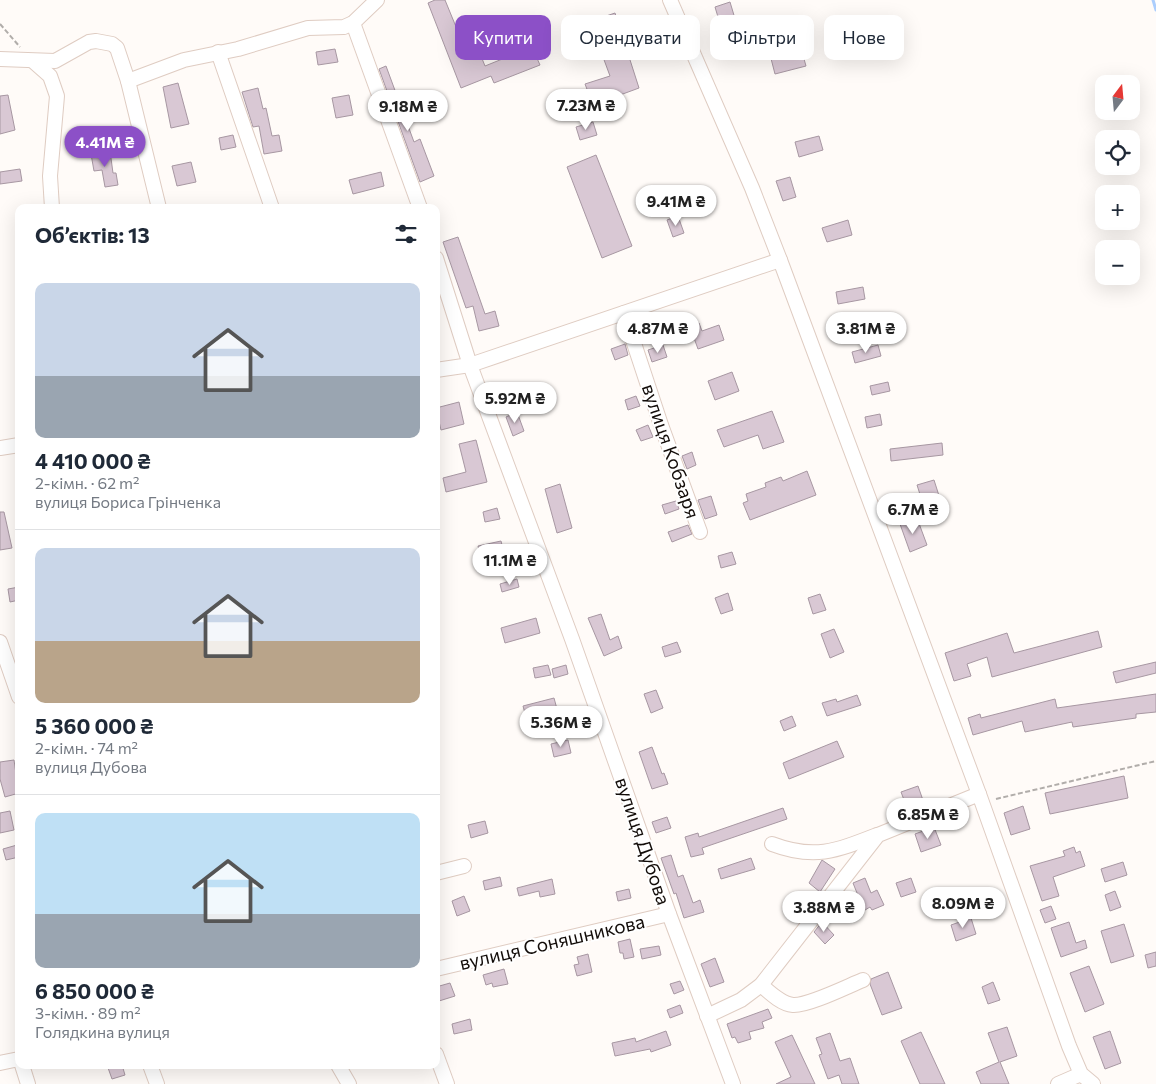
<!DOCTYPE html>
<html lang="uk">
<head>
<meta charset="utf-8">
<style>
	body { margin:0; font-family:Commissioner,sans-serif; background:#f2f2f3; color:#1f2937; height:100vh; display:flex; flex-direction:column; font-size:19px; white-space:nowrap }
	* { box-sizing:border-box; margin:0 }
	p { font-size:16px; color:#747a83 }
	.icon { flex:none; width:28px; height:28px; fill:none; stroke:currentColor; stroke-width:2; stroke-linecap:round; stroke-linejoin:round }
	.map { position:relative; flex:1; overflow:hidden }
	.panel { position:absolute; left:15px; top:204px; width:425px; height:865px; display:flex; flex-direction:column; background:#fff; border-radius:10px; box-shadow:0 5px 20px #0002 }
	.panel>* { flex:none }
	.banner { position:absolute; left:455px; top:15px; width:475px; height:45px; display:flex; gap:10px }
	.needle { width:32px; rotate:16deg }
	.buttons { position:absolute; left:1095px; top:75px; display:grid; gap:10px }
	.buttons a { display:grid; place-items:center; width:45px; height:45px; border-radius:10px; background:#fff; box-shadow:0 5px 20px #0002; font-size:25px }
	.price { position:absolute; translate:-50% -42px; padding:0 11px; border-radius:18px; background:#fff; color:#222; font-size:16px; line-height:32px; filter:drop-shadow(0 1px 2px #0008) }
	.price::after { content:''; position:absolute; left:50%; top:30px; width:15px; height:11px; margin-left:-8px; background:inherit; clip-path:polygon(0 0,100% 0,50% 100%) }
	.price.on { background:#8c50c7; color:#fff }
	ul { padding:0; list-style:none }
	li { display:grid; align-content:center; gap:10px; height:265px; padding:0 20px }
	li+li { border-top:1px solid #e0e1e3 }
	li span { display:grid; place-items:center; height:155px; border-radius:10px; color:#555 }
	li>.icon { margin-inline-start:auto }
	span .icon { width:90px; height:90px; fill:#fffc; stroke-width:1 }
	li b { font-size:21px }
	h2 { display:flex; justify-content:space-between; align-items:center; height:60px; padding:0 20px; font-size:21px }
	.tag { padding:0 18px; border-radius:10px; background:#fff; box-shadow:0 5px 20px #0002; font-size:18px; line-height:45px }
	.tag.on { background:#8c50c7; color:#fff }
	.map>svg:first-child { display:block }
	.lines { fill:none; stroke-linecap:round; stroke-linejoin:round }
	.stream { stroke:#accefd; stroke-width:3 }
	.building { fill:#d9c8d4; stroke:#a797a2 }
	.minor-casing { stroke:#dfccc2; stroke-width:16 }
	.path { stroke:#b1adaa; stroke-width:2; stroke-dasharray:5 2.5; stroke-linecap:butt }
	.minor { stroke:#fff; stroke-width:14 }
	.labels { text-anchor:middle; stroke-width:4; stroke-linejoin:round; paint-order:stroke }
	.street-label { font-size:19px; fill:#120c09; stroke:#fff }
</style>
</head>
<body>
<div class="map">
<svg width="1156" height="1084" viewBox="0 0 1156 1084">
	<rect width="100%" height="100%" fill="#fffbf8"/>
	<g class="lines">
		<path class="stream" d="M1153,0L1156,10"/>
	</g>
	<g class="building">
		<path d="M435,0H445L461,39L472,34L485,66L532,47L540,65L494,83L491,76L461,88L428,3Z"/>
		<path d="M730,2L736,22L721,27L715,7Z"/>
		<path d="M615,13L639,88L593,105L585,84L610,76L603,57L610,54L605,37L581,46L574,27Z"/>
		<path d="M776,32L782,58L802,52L806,66L775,74L768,47L756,50L753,38Z"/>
		<path d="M335,49L338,62L318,65L316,52Z"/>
		<path d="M386,66L414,142L420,139L434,176L420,182L379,69Z"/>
		<path d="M178,83L189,124L171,128L163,87Z"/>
		<path d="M258,88L263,109L266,108L272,136L279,135L282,151L264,154L259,126L253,127L242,92Z"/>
		<path d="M8,95L15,130L0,134V96Z"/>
		<path d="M349,95L353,115L336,118L332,98Z"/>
		<path d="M593,122L597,135L580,140L576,127Z"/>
		<path d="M233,135L236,147L221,150L219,138Z"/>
		<path d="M819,136L823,150L799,157L795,142Z"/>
		<path d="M110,151L113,173H116L118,185L105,187L102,170L94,171L91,154Z"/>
		<path d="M596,155L632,246L602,258L567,167Z"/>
		<path d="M191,162L196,182L177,186L172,166Z"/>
		<path d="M20,169L22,181L0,184V172Z"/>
		<path d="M381,172L384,186L353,194L349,180Z"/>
		<path d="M790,177L796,197L783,201L776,181Z"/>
		<path d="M678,216L684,233L673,237L667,220Z"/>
		<path d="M848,220L852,235L827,242L822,228Z"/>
		<path d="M458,237L485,314L495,311L499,326L479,331L473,306L466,308L443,242Z"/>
		<path d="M863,287L865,299L838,304L836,292Z"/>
		<path d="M860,319L863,329L844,334L842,325Z"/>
		<path d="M699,323L702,331L719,325L724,340L698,349L690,327Z"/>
		<path d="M625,344L628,355L615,360L611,349Z"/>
		<path d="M663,345L667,357L652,362L648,350Z"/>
		<path d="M878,345L881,356L855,363L852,352Z"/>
		<path d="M732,372L739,391L715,400L708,381Z"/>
		<path d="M888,382L890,391L872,395L870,386Z"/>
		<path d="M636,396L640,406L628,410L625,400Z"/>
		<path d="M459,402L464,424L441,430L436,408Z"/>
		<path d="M772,411L784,442L763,449L758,435L724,447L717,430Z"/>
		<path d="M517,412L524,431L513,436L506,417Z"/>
		<path d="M880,414L882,425L867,428L865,417Z"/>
		<path d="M648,425L653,437L641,441L636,430Z"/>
		<path d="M476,440L487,482L446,492L443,478L466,472L459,444Z"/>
		<path d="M942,443L943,455L891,461L890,449Z"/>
		<path d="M692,452L696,465L687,469L682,456Z"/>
		<path d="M807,471L816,495L750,520L743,503L748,501L746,494L766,487L765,483L781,477L783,481Z"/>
		<path d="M934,480L941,502L924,507L917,485Z"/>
		<path d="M560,484L572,528L557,533L545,489Z"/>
		<path d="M711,496L717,515L705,519L698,500Z"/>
		<path d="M676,501L679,509L665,514L662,505Z"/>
		<path d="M497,508L500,519L485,522L483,512Z"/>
		<path d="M0,512H4L12,548L0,550Z"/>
		<path d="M917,518L927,545L910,552L900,524Z"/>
		<path d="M688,525L692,534L672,542L668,532Z"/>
		<path d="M501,541L505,557L482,562L478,546Z"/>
		<path d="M732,552L736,564L721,568L718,556Z"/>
		<path d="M517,579L519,587L502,592L500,584Z"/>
		<path d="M19,587V600L10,602L8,589Z"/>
		<path d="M728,593L733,610L721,614L715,598Z"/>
		<path d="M820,594L826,610L813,614L808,598Z"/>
		<path d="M601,614L610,640L618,636L622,648L604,656L588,618Z"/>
		<path d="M536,618L540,633L505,643L501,628Z"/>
		<path d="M834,629L844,652L830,658L821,634Z"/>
		<path d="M1098,631L1102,647L992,677L987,657L967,664L971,676L954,681L945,653L1007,633L1014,653Z"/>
		<path d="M677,642L681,652L665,657L662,647Z"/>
		<path d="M1156,662V673L1116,683L1113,672Z"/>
		<path d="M548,665L551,675L535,678L533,668Z"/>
		<path d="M566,665L568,674L554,678L552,669Z"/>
		<path d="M656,690L663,708L651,713L644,694Z"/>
		<path d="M1156,694V712L1136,714V718L1073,727L1072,722L1025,732L1022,721L973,735L968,718L980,714L981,718L1055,699L1057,708Z"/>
		<path d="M857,695L861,705L827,716L822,703L836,699L837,702Z"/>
		<path d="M554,698L557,709L526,717L523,706Z"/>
		<path d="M792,716L796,726L784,731L780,721Z"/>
		<path d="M568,740L571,753L554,757L551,744Z"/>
		<path d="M837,741L844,757L789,779L783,763Z"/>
		<path d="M652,747L662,774L664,773L668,784L652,789L639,752Z"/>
		<path d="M14,760L17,781L19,780V793L5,797L0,779V762Z"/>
		<path d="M1124,776L1128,798L1050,814L1045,793Z"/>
		<path d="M918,786L925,806L909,813L901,792Z"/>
		<path d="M1023,806L1030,829L1011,835L1004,813Z"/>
		<path d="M783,808L787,819L702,848L704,854L691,857L685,837L698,833L699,837Z"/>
		<path d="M10,811L14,830L0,833V813Z"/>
		<path d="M667,817L671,828L656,833L652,822Z"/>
		<path d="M485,821L488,833L471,838L468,825Z"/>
		<path d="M934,827L941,845L921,852L915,834Z"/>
		<path d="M17,845L19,857L6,860L3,849Z"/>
		<path d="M1074,847L1076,853L1080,851L1085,866L1053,877L1059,896L1042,901L1030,866L1065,856L1063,851Z"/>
		<path d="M671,855L678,877L683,875L693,903L700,900L704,912L684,918L676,893L674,894L661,858Z"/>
		<path d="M751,858L755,869L721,879L718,869Z"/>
		<path d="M822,860L835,869L820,892L809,883Z"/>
		<path d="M1123,862L1127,875L1105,882L1101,869Z"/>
		<path d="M500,877L502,886L485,890L483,881Z"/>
		<path d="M865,878L871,893L877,890L884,905L872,910L870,907L852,918L845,907L859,898L853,883Z"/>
		<path d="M911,878L916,892L901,897L896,883Z"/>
		<path d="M552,879L555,894L540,897L539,891L519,896L517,888Z"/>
		<path d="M629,889L631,898L618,901L616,892Z"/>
		<path d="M1115,891L1121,907L1110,911L1105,895Z"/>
		<path d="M464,896L470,911L457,916L452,901Z"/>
		<path d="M938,896L943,908L931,912L926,899Z"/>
		<path d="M1051,906L1056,919L1045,923L1040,910Z"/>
		<path d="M971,918L976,934L956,941L951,925Z"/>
		<path d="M822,922L834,935L825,944L814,932Z"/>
		<path d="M1069,922L1076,943L1085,940L1087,948L1061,957L1051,928Z"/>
		<path d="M1124,924L1134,956L1111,963L1101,931Z"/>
		<path d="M630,939L634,957L624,959L623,953H620L618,942Z"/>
		<path d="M659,946L661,955L642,959L640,949Z"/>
		<path d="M1156,952V966L1148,968L1145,955Z"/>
		<path d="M588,954L592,972L577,976L574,965L579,964L577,957Z"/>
		<path d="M715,958L724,982L710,987L701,964Z"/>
		<path d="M1089,966L1104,1004L1085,1012L1070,973Z"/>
		<path d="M504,969L508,984L493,987L492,983L486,985L483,975Z"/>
		<path d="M888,972L902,1008L882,1015L870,984L871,979Z"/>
		<path d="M680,981L684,990L674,994L670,984Z"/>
		<path d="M993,982L1000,1000L988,1004L982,987Z"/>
		<path d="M450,983L455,996L439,1001L436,987Z"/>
		<path d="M680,1005L683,1013L670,1018L667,1010Z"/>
		<path d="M768,1009L772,1018L762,1022L764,1028L749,1032L751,1039L738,1043L735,1037L732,1038L727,1024Z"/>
		<path d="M470,1019L472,1030L454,1034L452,1024Z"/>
		<path d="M1007,1027L1017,1056L1000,1062L1009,1084H981L976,1072L999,1062L988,1033Z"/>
		<path d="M666,1031L671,1045L651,1052L650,1049L615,1056L612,1043L635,1038L636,1042Z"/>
		<path d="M1110,1031L1121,1063L1105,1069L1093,1037Z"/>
		<path d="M921,1032L945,1084H920L901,1041Z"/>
		<path d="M830,1033L840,1061L850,1058L859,1084H842L839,1075L828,1079L819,1055L822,1054L816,1038Z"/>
		<path d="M792,1035L815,1084H776L791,1077L775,1042Z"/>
		<path d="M107,1065H122L125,1075L112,1079Z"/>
	</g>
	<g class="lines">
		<defs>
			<g id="minor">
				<path d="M670,0L752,188L780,260L979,794L1069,1046L1081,1074L1093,1084"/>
				<path d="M353,23L420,208"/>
				<path d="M218,52L272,208"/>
				<path d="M0,59L55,61L89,42L96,41L112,44L117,48L128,81L159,208"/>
				<path d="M33,61L50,76L57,96L50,176L52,208"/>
				<path d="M128,81L184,60L238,49L308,28L344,27L353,23L377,0"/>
				<path d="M436,258L470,365L572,639L669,914L733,1084"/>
				<path d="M624,313L661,425L700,532"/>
				<path d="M436,370L470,365L780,260"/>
				<path d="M0,448L19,445"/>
				<path d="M0,642L19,697"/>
				<path d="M772,844C814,860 836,851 877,835"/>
				<path d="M436,873L464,866"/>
				<path d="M436,969L669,914"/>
				<path d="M761,985C769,992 781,1004 793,1005C808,1006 848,986 863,980"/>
				<path d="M707,1016L741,1000L761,985L878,835L979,794"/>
				<path d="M436,1054L447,1084"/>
				<path d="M0,1063L19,1059"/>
				<path d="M22,1065L28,1084"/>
				<path d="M150,1065L157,1084"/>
				<path d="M338,1065L349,1084"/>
				<path d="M1058,1084L1081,1074"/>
			</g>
		</defs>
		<use href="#minor" class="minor-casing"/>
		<g class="path">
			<path d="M0,24L20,47"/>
			<path d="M996,799L1156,761"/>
		</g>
		<use href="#minor" class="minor"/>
	</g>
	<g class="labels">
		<g class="street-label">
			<text transform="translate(671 451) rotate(71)" y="7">вулиця Кобзаря</text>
			<text transform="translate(643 841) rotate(71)" y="7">вулиця Дубова</text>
			<text transform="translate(552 942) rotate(-13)" y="7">вулиця Соняшникова</text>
		</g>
	</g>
</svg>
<div class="buttons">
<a><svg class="needle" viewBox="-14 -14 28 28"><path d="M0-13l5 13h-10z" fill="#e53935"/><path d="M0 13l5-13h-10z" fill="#747a83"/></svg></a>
<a><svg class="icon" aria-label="locate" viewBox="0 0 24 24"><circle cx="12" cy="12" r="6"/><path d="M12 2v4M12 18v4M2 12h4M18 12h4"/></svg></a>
<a>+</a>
<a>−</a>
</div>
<b class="price" style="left:586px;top:131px">7.23M ₴</b>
<b class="price" style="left:408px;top:132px">9.18M ₴</b>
<b class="price on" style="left:105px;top:168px">4.41M ₴</b>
<b class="price" style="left:676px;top:227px">9.41M ₴</b>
<b class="price" style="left:658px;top:354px">4.87M ₴</b>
<b class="price" style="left:866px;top:354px">3.81M ₴</b>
<b class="price" style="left:515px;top:424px">5.92M ₴</b>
<b class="price" style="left:913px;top:535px">6.7M ₴</b>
<b class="price" style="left:510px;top:586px">11.1M ₴</b>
<b class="price" style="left:561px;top:748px">5.36M ₴</b>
<b class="price" style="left:928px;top:840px">6.85M ₴</b>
<b class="price" style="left:963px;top:929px">8.09M ₴</b>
<b class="price" style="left:824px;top:933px">3.88M ₴</b>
<div class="banner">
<a class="tag on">Купити</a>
<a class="tag">Орендувати</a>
<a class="tag">Фільтри</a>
<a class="tag">Нове</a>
</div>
<section class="panel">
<h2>Об’єктів: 13<svg class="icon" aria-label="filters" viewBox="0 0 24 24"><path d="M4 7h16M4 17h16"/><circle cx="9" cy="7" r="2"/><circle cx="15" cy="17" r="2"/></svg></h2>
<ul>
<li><span style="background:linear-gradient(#c9d6e8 60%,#9aa5b1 0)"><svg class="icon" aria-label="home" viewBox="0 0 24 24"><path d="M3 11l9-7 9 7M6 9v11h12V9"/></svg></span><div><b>4 410 000 ₴</b><p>2-кімн. · 62 m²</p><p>вулиця Бориса Грінченка</p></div></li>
<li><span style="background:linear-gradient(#c9d6e8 60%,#b9a48a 0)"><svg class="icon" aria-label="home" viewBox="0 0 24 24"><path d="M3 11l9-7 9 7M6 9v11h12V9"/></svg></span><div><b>5 360 000 ₴</b><p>2-кімн. · 74 m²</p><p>вулиця Дубова</p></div></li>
<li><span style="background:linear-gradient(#bfe0f5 65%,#9aa5b1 0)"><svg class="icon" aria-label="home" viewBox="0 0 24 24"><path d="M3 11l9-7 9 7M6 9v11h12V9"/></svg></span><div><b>6 850 000 ₴</b><p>3-кімн. · 89 m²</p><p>Голядкина вулиця</p></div></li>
</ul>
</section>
</div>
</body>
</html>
